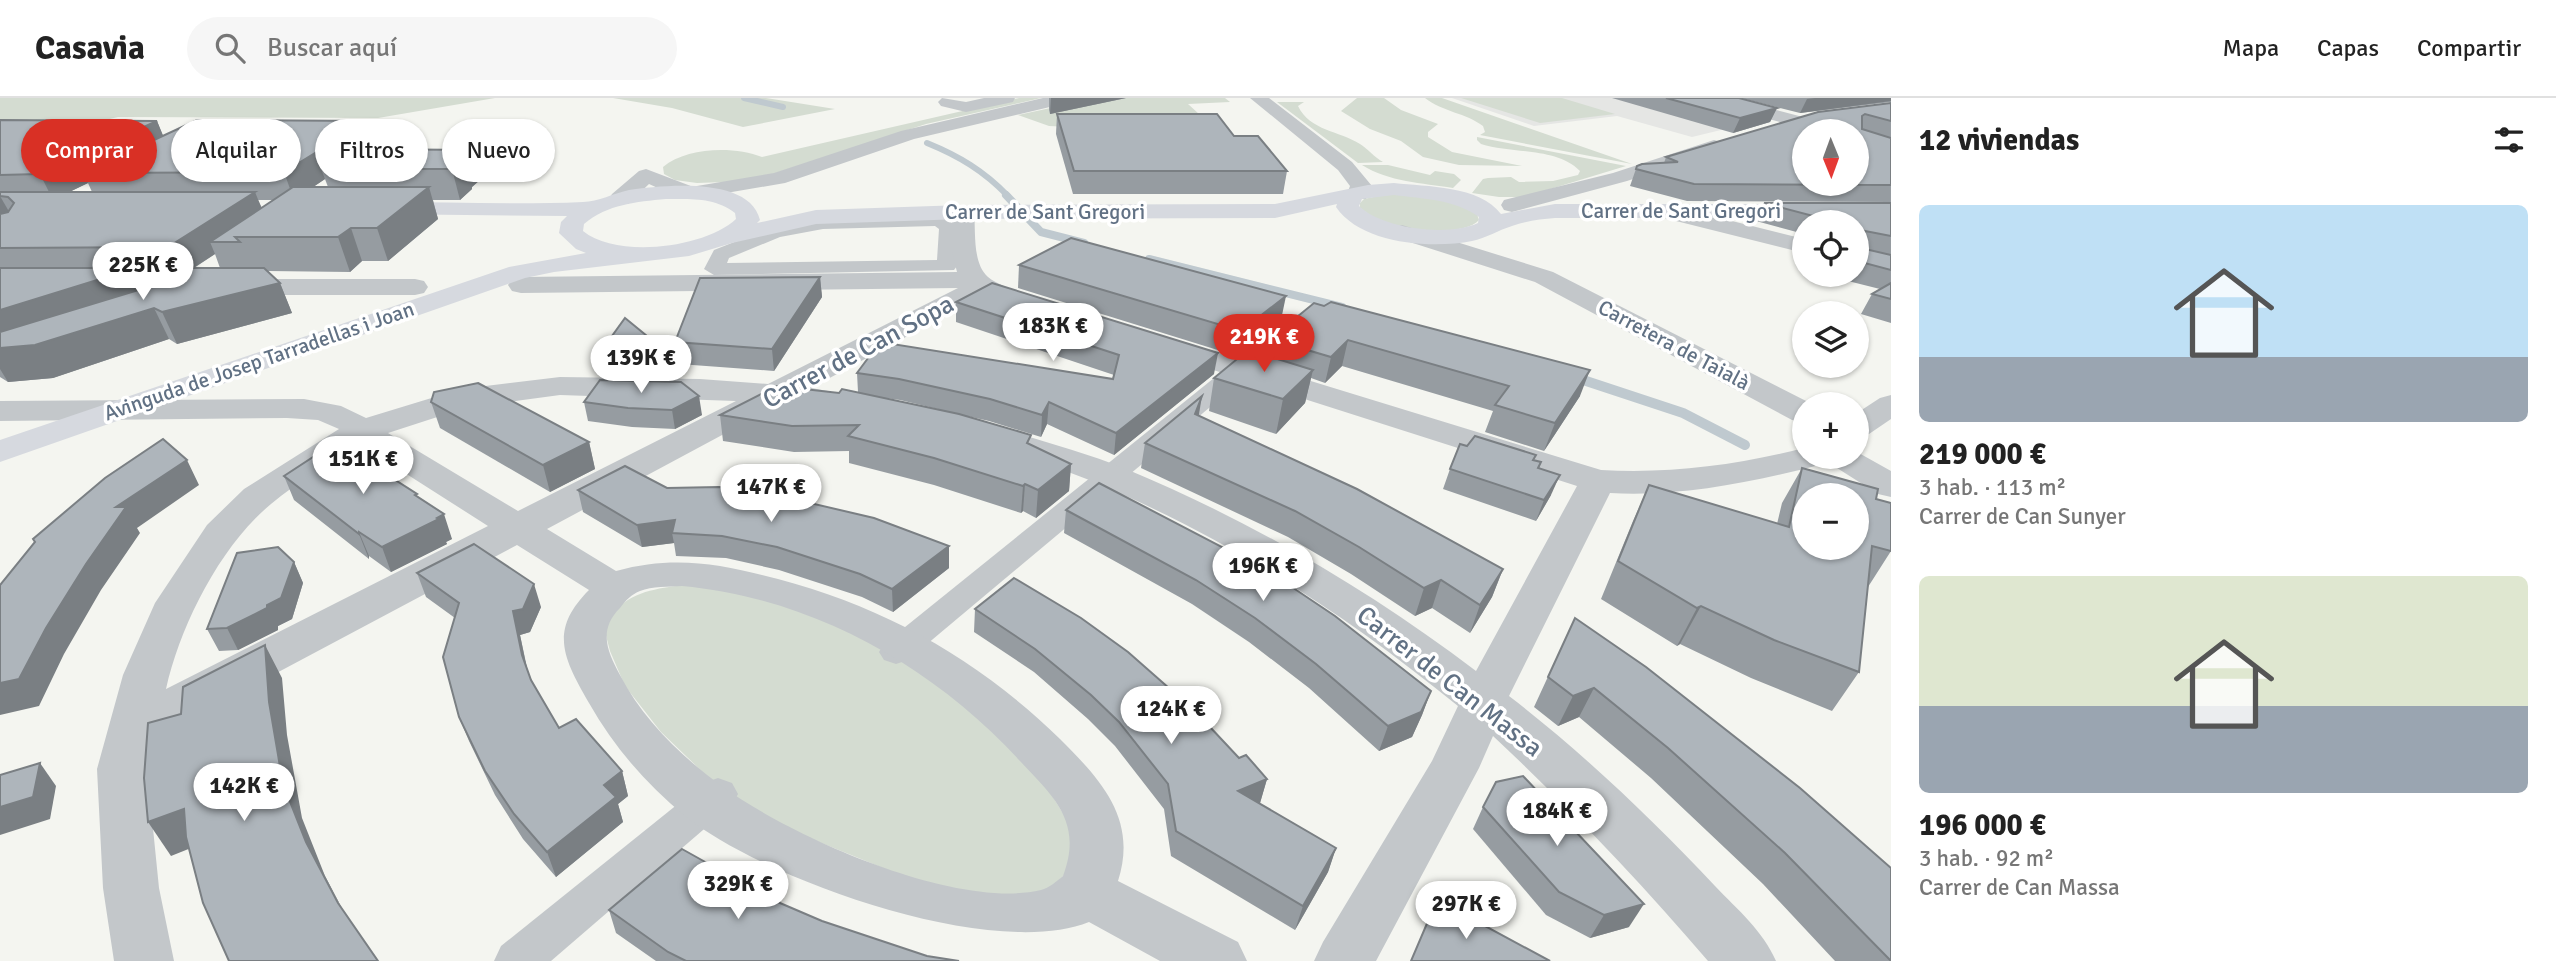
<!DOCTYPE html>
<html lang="es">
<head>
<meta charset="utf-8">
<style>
	body { margin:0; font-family:Signika,sans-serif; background:#f6f6f6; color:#222; height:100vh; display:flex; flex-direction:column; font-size:26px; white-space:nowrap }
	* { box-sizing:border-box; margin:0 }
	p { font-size:23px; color:#767676 }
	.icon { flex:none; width:38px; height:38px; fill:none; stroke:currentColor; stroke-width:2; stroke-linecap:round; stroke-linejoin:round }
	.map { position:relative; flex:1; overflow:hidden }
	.details { display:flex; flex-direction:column; background:#fff; width:665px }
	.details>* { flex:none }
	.top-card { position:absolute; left:21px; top:21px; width:665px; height:63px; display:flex; gap:14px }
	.needle { width:46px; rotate:179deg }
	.buttons { position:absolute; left:1792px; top:21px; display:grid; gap:14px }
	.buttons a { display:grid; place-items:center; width:77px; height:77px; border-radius:50%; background:#fff; box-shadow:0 2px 5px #0004; font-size:35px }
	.price { position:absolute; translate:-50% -60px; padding:0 16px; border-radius:24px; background:#fff; color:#222; font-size:23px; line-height:46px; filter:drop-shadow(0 2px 4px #0008) }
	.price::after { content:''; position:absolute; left:50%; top:42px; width:21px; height:16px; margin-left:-10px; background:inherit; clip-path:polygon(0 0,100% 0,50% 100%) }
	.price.selected { background:#d93025; color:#fff }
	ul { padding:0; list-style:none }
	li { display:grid; align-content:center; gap:14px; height:371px; padding:0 28px }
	li span { display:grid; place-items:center; height:217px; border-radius:10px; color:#555 }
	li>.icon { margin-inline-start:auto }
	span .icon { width:126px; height:126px; fill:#fffc; stroke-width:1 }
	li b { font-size:30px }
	h2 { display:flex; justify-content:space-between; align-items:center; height:84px; padding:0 28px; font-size:30px }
	.pill { padding:0 24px; border-radius:32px; background:#fff; box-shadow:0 2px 5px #0004; font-size:24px; line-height:63px }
	.pill.selected { background:#d93025; color:#fff }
	header { display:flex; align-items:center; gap:42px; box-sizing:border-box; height:98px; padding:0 35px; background:#fff; border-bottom:2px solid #e0e0e0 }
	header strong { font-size:33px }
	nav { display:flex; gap:38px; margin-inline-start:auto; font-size:24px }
	.search { width:490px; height:63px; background:#f6f6f6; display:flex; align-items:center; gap:18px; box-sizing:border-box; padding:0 24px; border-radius:38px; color:#767676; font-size:26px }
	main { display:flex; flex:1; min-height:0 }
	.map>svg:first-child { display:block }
	.built { fill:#e5e6e4 }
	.green { fill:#d4dcd1 }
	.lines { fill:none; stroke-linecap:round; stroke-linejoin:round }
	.stream-far2 { stroke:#bfc9cf; stroke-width:6 }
	.stream-far1 { stroke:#bfc9cf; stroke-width:8 }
	.stream { stroke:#bfc9cf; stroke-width:10 }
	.pedestrian { fill:#c3c7ca; fill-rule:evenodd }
	.minor { fill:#c3c7ca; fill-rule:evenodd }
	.tertiary { fill:#c3c7ca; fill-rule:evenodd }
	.secondary { fill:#d6d9df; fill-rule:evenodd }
	.wall { fill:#969ca1; fill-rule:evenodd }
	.shaded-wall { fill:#7a7f83 }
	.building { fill:#aeb5bb; stroke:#7a7f83; stroke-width:2; fill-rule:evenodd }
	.labels { text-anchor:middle; stroke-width:7; stroke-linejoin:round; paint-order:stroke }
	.far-street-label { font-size:21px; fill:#617184; stroke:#fff }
	.street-label { font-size:26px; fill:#617184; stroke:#fff }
</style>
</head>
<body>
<header>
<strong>Casavia</strong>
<div class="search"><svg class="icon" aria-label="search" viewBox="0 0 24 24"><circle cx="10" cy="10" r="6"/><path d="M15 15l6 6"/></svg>Buscar aquí</div>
<nav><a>Mapa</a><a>Capas</a><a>Compartir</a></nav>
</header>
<main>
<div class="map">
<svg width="1891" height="863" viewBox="0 0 1891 863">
	<rect width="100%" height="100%" fill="#f4f5f0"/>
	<path class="built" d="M1452,0H1667L1758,23L1692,39L1617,18L1534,28Z"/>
	<g class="green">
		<path d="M0,0H495L378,20L118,19L51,35L0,31Z"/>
		<path d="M613,0H766L835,11L743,29L672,10Z"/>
		<path d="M1019,0H1041L926,26L751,83L697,85L675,82L664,76L663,69C687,49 734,48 762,59Z"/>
		<path d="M1097,0H1225L1230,4L1188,6L1221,36L1049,28L1018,17Z"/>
		<path d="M1357,0H1384L1401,12L1438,26L1428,34V39L1452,54L1522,68L1459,67L1423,59L1401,43L1370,31L1341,13Z"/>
		<path d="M1425,0H1442L1632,66L1480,37L1485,34L1483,28C1466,15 1443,14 1425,0Z"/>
		<path d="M1461,0H1562L1615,16L1540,25Z"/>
		<path d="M1277,4H1304L1298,8C1310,33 1340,33 1360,46C1368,51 1374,59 1383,64L1358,65Z"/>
		<path d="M1477,39L1626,68L1524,99H1499L1472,95L1483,81L1488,80L1511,79L1519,84L1553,83L1578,77L1580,73C1556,49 1512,56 1481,46L1477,42Z"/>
		<path d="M1362,67H1388L1430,77L1435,73L1454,76L1461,82L1453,90C1422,85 1389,84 1362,67Z"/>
		<path d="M1392,95L1450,102L1477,116L1479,122C1463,140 1399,132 1378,122C1372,119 1366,114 1360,110V105L1364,101Z"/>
		<path d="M692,486L751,497L824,518L924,570L1026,655L1086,753L1041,802L950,797L767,723L713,684L661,634L625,588L610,553L604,530C609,523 614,512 621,507C639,491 669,489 692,486Z"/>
	</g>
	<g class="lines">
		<g class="stream-far2">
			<path d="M744,0L783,9"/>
			<path d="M927,45C959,58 984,73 1008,98"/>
		</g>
		<g class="stream-far1">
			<path d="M1006,97L1041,134L1084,145"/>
			<path d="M1149,161L1342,209"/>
		</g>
		<path class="stream" d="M1571,278L1683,315L1745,347"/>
		<g class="pedestrian">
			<path d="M924,117L945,119L957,129V168L954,172L714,177L704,171L714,152L770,130L823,121ZM935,128L939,131L937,162L727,165L729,160L780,139L823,131Z"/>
			<path d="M1300,216L1308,217L1311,222L1308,227L908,562L896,566L884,562L879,554L884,546L1292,217Z"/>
			<path d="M718,680L732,685L738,696L732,707L551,863H494L501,848L704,685Z"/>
		</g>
		<g class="minor">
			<path d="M942,0L966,4L984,0H1015L1013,4L966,14L941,8L938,4Z"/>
			<path d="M1250,0H1269L1352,64L1372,88L1366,101H1350L1347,96L1350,88L1338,72Z"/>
			<path d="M1703,0H1731L1841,29L1843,33H1814L1705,4Z"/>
			<path d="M320,33C340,33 397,27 408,42L350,87H336L332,83L336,79L383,45L313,43L311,39Z"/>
			<path d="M1714,42L1721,44L1724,48L1721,52L1627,83L1512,114L1504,112L1501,107L1504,102L1613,75Z"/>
			<path d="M646,71L696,90L699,95L696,100H680L649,86L628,106H612L609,101L612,96L639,73Z"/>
			<path d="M1664,106L1804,141V155L1656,118L1653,113L1656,108Z"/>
			<path d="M963,107L971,109L974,114C976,133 972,165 988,179C996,186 1009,188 1015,197L1011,203L1002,205L982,198L811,290L828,293L833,300L828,307L817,310L780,306L547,431L616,473C675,457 720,466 778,481C887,510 979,562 1060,641C1101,682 1138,721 1118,783L1238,844L1247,863H1160L1089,824C993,863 765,782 685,718C646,686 614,649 589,605C564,561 548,533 589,492L517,447L220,605L155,636L147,671L159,790L174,863H114L103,790L97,671L123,577L155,505L207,427L244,391L339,331L318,322L287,320L0,323V303L304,301L341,308L366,320L461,291L560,279L700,281L768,286L958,190L521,195L512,193L508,187L512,181L521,179L957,174L952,154V114L955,109ZM560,297L736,303L518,413L388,335L465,310ZM361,347L488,428L166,591C180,528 220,448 271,406C299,383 330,365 361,347ZM682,488C812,500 933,568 1020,663C1055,700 1083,725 1063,778C1057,783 1049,790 1041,792C956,812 792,739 723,689C683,660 643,622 620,577C607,553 598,532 620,510C625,503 632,496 640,493C652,488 669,489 682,488Z"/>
			<path d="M1402,127L1553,174L1812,306H1804V325L1792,322L1535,184L1394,139L1390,134L1394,129Z"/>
			<path d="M0,181H415L424,183L428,189L424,195L415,197H0Z"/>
			<path d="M1167,239L1601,372C1670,376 1738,367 1804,350V359H1857V354L1891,373V399L1878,396L1826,363L1823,366C1754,384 1682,399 1610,395L1509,598C1583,655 1652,721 1715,788C1738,812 1763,833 1776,863H1708C1640,783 1569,709 1493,638L1479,670L1376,863H1314L1323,844L1432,663L1458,608C1345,516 1234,444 1101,387C1065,371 1027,361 990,348L985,341L990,334L1002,331L1014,334C1051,346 1090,356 1126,371C1251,423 1368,491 1476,573L1577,388L1157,254L1152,248L1157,242Z"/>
			<path d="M1891,297V321L1869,336L1857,339V315L1880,300Z"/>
		</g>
		<path class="tertiary" d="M1043,0H1073L1071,4L914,41L785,85L691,101L683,100L680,95L683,90L691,89L774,75L901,33Z"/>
		<path class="secondary" d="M1394,85C1427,89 1479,87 1501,116L1555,106H1891V120H1555C1541,121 1526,123 1512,128C1499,132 1486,140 1472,143C1431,151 1361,146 1336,109L1337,106L1275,120L963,121L816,126L732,145L689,158L554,174L525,180L0,364V342L509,169L586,155L576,151L559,135L561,124L567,118L376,116L373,111L376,106L384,104C450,104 517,107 583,104C598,104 614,95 629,92C663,87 750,78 760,122L757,125L816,112L963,107L1275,106L1368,87ZM1394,97C1423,101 1454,101 1479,119L1478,125C1448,139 1383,131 1359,108L1362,101ZM666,101C690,101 715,99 735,115L736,121C705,150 617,161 583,133L584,126C608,106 636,104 666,101Z"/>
	</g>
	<g class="wall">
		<path d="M1049,0H1126L1050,16L1049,12Z"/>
		<path d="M1612,0H1739L1777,10L1770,24L1733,35Z"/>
		<path d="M1741,0H1891V4L1800,15Z"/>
		<path d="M1891,5V104L1687,103L1630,88L1637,68L1664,65L1666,59Z"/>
		<path d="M1057,16L1234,38L1287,73L1283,96H1073L1056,36Z"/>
		<path d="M0,22L157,23L163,38L367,23L374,48L369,51L473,52L481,81L472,89V91L460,102H433L438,121L388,163H362L350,174L268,173L280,185L292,215L177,246L169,241L53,280L8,284L0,279ZM325,81L328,89H313ZM88,85L92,94H69ZM258,102H274L262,110ZM215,156L220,170H194ZM168,178L158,186L145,190L140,179Z"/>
		<path d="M1764,105H1891V225L1861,216L1872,196L1880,191L1824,177H1857V124H1804V136L1756,123Z"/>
		<path d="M1019,167L1281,222L1237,258L1018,190Z"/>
		<path d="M820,179L822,199L774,273L679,266L675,244Z"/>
		<path d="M956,204L1214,276L1114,357L1047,326L1041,339L989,323L967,318L1030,346L1071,366L1069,393L1036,420L1023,413L1021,415L934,387L849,365V353L794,354L723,343L720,317L839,295L858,294L857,275L1113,281L1114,277L956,224ZM885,300L900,302L938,311Z"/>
		<path d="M1314,205L1580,298L1544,353L1485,334L1493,313L1342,268L1325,285L1311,280L1305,305L1276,336L1209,313L1214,280L1267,258L1270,241Z"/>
		<path d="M612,238H647L654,277H620Z"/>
		<path d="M681,284L702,317L675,331L632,329L588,323L584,304Z"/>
		<path d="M431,304L589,344L595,371L550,394L440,330Z"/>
		<path d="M1199,318L1503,471L1492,499L1470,535L1432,510L1415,518L1351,476L1288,439L1141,370L1145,345Z"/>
		<path d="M1467,348L1536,357L1534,362L1541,364L1539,371L1551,397L1536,423L1443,391L1450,371Z"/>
		<path d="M1802,370L1876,401L1891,453L1868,489L1859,574L1832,613L1751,580L1680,546L1677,548L1601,501L1633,423L1649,387L1777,426L1782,405Z"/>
		<path d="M284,378L419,399L452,441L446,444L447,446L391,474L369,458V461L294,402Z"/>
		<path d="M578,392L949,470L893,514L862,499L779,472L726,460L676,458L674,445L642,449L583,414Z"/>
		<path d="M1066,412L1431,593L1422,617L1412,639L1379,653L1309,590L1249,544L1192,506L1064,435Z"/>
		<path d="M294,464L303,485L292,521L278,528V532L238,552L219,553L207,531Z"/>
		<path d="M417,475L541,509L530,534L520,537L528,574L531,582L559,630L622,673L628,698L618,706L623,724L556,779L523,741L495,697L469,643L459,619L455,520L426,499Z"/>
		<path d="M975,511L1239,660L1267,681L1260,705L1259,706L1336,750L1328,774L1295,832L1171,758L1164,711L1115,648L1088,621L1034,574L974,534Z"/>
		<path d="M1575,520L1891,863H1835L1763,786L1651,680L1579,619L1558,628L1534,609Z"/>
		<path d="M1483,709L1629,829L1590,840L1546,817L1473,731Z"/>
		<path d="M773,802L822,823L927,858L959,863H656L616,835L609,812Z"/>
	</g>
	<g class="shaded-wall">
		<path d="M1051,0H1126L1050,16Z"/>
		<path d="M1815,0H1891V3L1800,15L1807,1Z"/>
		<path d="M1777,10L1770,24L1733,35L1740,20Z"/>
		<path d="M157,23L167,47L83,75L88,85L53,102L40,76Z"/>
		<path d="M367,23L374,48L340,71H321L325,81L294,102L284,74Z"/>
		<path d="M473,52L481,81L472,89V91L460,102L452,71L461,61Z"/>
		<path d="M429,89L438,121L388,163L377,130Z"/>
		<path d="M255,94L266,121L235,139L210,144L215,156L181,178L168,149Z"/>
		<path d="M0,98L15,124L0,129Z"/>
		<path d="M351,130L362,163L350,174L338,139Z"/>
		<path d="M136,170L150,200L0,249V212Z"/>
		<path d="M820,179L822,199L774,273L772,251Z"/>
		<path d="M280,185L292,215L177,246L162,214Z"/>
		<path d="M1286,198L1281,222L1237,258L1241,233Z"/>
		<path d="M154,210L169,241L53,280L8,284L0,271V250Z"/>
		<path d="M1348,242L1342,268L1325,285L1331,259Z"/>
		<path d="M1218,255L1214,276L1114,357L1116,335Z"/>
		<path d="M1313,272L1305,305L1276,336L1283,301Z"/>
		<path d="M1590,272L1580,298L1544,353L1555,325Z"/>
		<path d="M699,298L702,317L675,331L672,312Z"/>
		<path d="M1202,298L1198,322L1195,316Z"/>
		<path d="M1049,304L1047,326L1041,339L1042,317Z"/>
		<path d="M589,344L595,371L550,394L543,367Z"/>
		<path d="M187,362L199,387L137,430L140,435L101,492L64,556L39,608L0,617V585L46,530L116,409Z"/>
		<path d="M1071,366L1069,393L1036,420L1038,392Z"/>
		<path d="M1560,377L1551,397L1536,423L1544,402Z"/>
		<path d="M1025,386L1023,413L1021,415L1023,388Z"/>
		<path d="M444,416L452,441L446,444L447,446L391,474L382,449Z"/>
		<path d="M675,422L672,435L674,445L642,449L637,427Z"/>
		<path d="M359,434L369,458V461L359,436Z"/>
		<path d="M949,448V470L893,514L892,491Z"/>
		<path d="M294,464L303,485L292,521L278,528V532L238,552L227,530L267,507Z"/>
		<path d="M1503,471L1492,499L1470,535L1480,507Z"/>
		<path d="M1441,482L1432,510L1415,518L1424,490Z"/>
		<path d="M534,486L541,509L530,534L520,537L529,581L522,557L513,513Z"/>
		<path d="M1701,508L1680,546L1677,548L1697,510Z"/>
		<path d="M265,547L282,580L287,637L302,720L325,778L357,839L306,744L283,686L269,604Z"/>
		<path d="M1594,590L1579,619L1558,628L1573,598Z"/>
		<path d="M1431,593L1422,617L1412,639L1379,653L1388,628Z"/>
		<path d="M40,665L56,688L50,721L0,737V709Z"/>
		<path d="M622,673L628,698L618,706L623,724L556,779L547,754L604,687Z"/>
		<path d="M1267,681L1260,705L1232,718L1238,693Z"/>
		<path d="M184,711L206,744L171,758L148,724Z"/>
		<path d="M1336,750L1328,774L1295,832L1303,808Z"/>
		<path d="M1644,806L1629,829L1590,840L1604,817Z"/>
	</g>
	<g class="building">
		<path d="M1666,0H1739L1777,10L1740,20Z"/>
		<path d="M1891,5V23L1865,16L1862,18V31L1891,40V87L1694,86L1636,71L1637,68L1642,66L1678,64L1666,59L1818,14ZM1804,33H1857V86H1804Z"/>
		<path d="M1057,16H1217L1234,38H1258L1287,73H1074Z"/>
		<path d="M0,22L157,23L40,76L0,77Z"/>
		<path d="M197,22L367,23L284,74L83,75Z"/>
		<path d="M353,51L473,52L461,61H464L452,71H321Z"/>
		<path d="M293,89H429L377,130H351L338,139H235L240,144H210Z"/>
		<path d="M0,94H255L168,149L0,150V116L8,114L14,105L8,99L0,98Z"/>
		<path d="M1764,105H1891V138L1865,133V151L1891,157V172L1857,163V124H1836Z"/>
		<path d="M1071,140L1286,198L1241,233L1019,167Z"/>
		<path d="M0,170H136L0,212Z"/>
		<path d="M181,170H264L280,185L162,214L154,210L35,247L0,250V234L158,186Z"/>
		<path d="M820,179L772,251L675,244L700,180Z"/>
		<path d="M992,185L1218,255L1116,335L1049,304L1042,317L990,301L899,281L857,275L880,244L1113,281L1119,257L956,204Z"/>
		<path d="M1891,185V201L1872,196Z"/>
		<path d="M1331,204L1590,272L1555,325L1495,307L1509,288L1348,242L1331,259L1270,241L1314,205L1324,208Z"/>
		<path d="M625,220L647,238H612Z"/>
		<path d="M1248,252L1313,272L1283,301L1214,280Z"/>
		<path d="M600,282L681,284L699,298L672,312L628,310L584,304Z"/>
		<path d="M478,285L589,344L543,367L431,304L434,294Z"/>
		<path d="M777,288L839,295L842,291L959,316L1031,337L1027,345L1071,366L1038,392L1025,386L1023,388L934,360L848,338L859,327L792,328L720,317Z"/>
		<path d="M1202,298L1195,316L1357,391L1503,471L1480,507L1441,482L1424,490L1359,449L1295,413L1145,345Z"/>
		<path d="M1475,338L1536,357L1533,362L1541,364L1538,370L1560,377L1544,402L1450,371L1460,346L1467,348Z"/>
		<path d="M163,341L187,362L116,409H126L86,466L46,530L19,581L0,585V487L35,444L33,441L105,380Z"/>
		<path d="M336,344L417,396L415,397L444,416L437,420L439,421L382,449L359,434V436L284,378Z"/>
		<path d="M625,368L667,390L719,389L759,393L874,420L949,448L892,491L860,476L777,449L722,438L672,435L675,422L637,427L578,392Z"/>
		<path d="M1802,370L1878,391L1876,401L1891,405V453L1872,448L1859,574L1774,542L1701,508L1697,510L1618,463L1649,387L1789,429ZM1804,397H1857V450H1804Z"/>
		<path d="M1099,385L1268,473L1335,518L1431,593L1421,614L1388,628L1316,566L1255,520L1196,482L1066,412Z"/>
		<path d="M474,446L534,486L523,511L513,513L522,557L531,582L559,630L576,621L622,673L604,687L616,699L547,754L514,716L485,673L459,619L443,559L459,505L417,475Z"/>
		<path d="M278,449L294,464L281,500L267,507V510L227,530L207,531L237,455Z"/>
		<path d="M1014,480L1081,520L1128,554L1195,613L1239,660L1246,657L1267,681L1238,693L1336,750L1303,808L1176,733L1168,686L1119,624L1091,597L1035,551L975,511Z"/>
		<path d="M1575,520L1646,569L1800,690L1891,770V863L1785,755L1668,650L1594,590L1573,598L1548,579Z"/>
		<path d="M265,547L269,604L283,686L306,744L338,805L378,863H229L203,805L186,739L184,711L148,724L144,680L148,625L181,616L183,589Z"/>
		<path d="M40,665L33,699L0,709V677Z"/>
		<path d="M1523,678L1644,806L1604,817L1559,794L1483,709L1496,684Z"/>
		<path d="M682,751L773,802L822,823L927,858L959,863H686L668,854L609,812Z"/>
		<path d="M1437,802L1550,863H1411Z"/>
	</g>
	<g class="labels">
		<g class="far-street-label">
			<text x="1681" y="120">Carrer de Sant Gregori</text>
			<text x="1045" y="121">Carrer de Sant Gregori</text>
			<text transform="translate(1674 247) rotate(28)" y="7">Carretera de Taialà</text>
			<text transform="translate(259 263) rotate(-19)" y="7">Avinguda de Josep Tarradellas i Joan</text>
		</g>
		<g class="street-label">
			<text transform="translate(858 253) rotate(-28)" y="9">Carrer de Can Sopa</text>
			<text transform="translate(1450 583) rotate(38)" y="9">Carrer de Can Massa</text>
		</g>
	</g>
</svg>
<div class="buttons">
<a><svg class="needle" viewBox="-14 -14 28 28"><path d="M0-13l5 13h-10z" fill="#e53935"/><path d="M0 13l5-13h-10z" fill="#767676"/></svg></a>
<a><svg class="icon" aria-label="locate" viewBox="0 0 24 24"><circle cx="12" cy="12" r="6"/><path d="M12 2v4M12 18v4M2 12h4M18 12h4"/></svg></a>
<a><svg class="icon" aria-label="layers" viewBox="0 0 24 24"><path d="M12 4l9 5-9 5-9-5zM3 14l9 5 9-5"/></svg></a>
<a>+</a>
<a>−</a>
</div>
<b class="price" style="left:143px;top:204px">225K €</b>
<b class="price" style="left:1053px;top:265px">183K €</b>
<b class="price selected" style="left:1264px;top:276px">219K €</b>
<b class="price" style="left:641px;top:297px">139K €</b>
<b class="price" style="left:363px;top:398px">151K €</b>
<b class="price" style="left:771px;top:426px">147K €</b>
<b class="price" style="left:1263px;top:505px">196K €</b>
<b class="price" style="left:1171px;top:648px">124K €</b>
<b class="price" style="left:244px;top:725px">142K €</b>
<b class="price" style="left:1557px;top:750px">184K €</b>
<b class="price" style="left:738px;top:823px">329K €</b>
<b class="price" style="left:1466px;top:843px">297K €</b>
<div class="top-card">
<a class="pill selected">Comprar</a>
<a class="pill">Alquilar</a>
<a class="pill">Filtros</a>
<a class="pill">Nuevo</a>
</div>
</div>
<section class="details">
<h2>12 viviendas<svg class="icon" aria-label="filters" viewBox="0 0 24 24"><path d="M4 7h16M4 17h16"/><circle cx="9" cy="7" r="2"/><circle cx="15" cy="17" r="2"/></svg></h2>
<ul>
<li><span style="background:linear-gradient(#bfe0f5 70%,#9aa5b1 0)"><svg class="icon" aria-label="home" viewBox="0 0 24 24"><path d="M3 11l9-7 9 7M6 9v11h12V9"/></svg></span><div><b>219 000 €</b><p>3 hab. · 113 m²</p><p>Carrer de Can Sunyer</p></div></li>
<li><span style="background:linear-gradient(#dfe7d0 60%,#9aa5b1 0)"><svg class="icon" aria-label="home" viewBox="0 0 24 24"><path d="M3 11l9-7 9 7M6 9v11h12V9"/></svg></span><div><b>196 000 €</b><p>3 hab. · 92 m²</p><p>Carrer de Can Massa</p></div></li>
</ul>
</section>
</main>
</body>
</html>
